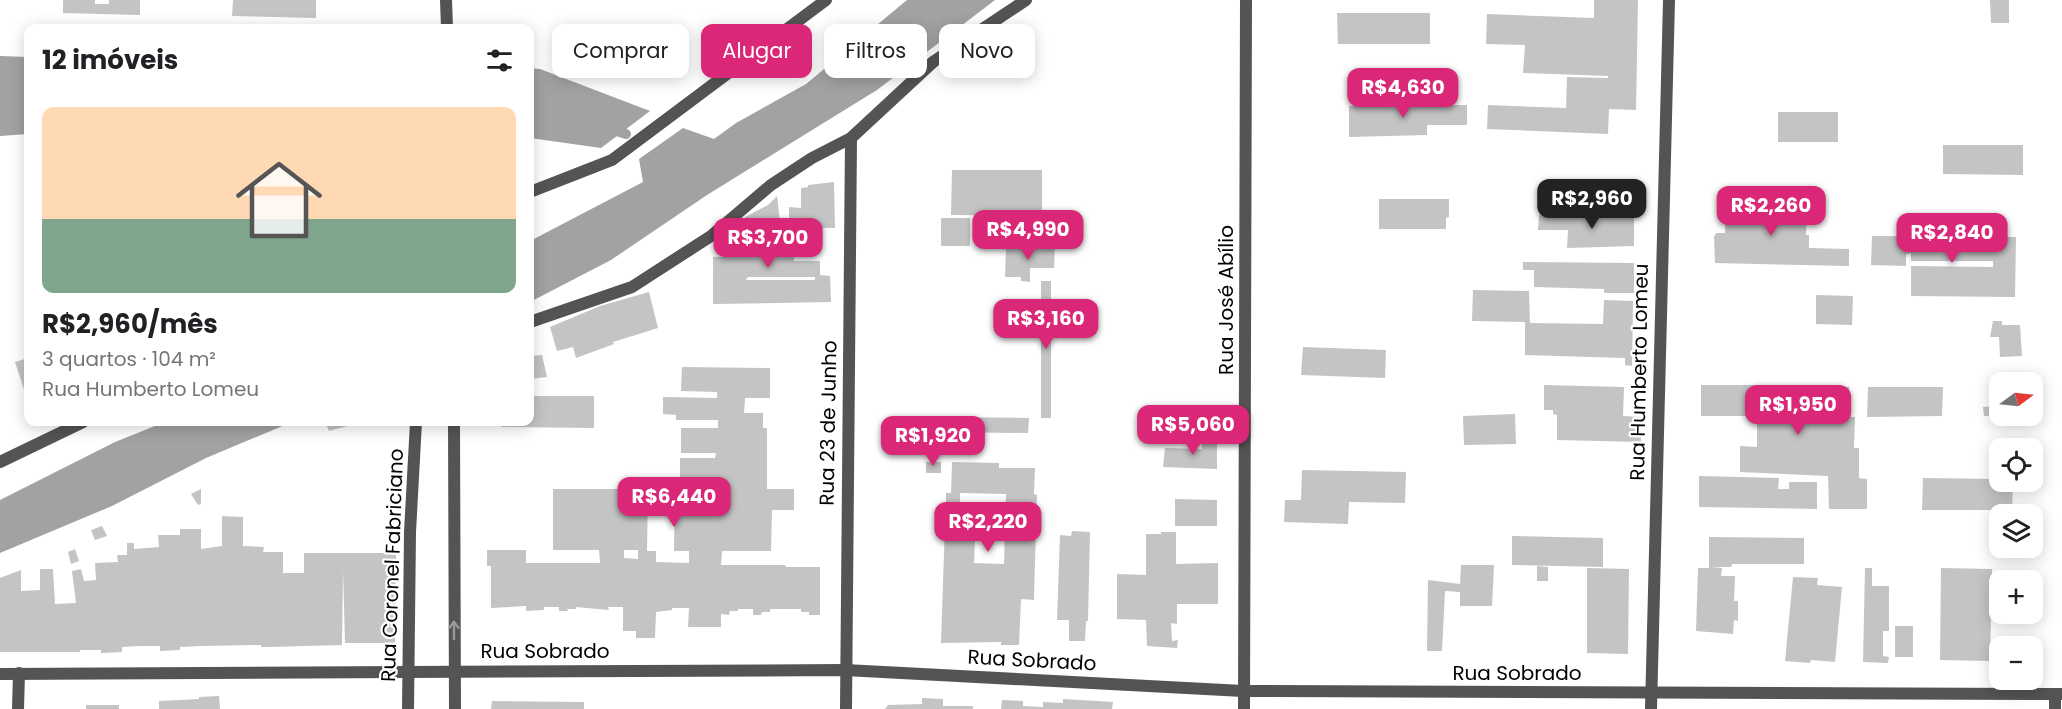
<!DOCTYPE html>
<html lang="pt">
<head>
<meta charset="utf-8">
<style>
	body { margin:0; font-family:Poppins,sans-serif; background:#f2f2f2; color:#202124; height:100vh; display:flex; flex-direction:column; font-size:22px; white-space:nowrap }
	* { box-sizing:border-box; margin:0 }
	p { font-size:20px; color:#757577 }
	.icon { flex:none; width:33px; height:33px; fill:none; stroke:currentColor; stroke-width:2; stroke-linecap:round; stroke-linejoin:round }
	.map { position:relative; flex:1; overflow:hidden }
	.drawer { position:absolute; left:24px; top:24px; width:510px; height:402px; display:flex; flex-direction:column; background:#fff; border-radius:12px; box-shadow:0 3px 15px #0003 }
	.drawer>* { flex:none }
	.hud { position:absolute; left:552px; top:24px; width:570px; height:54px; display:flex; gap:12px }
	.needle { width:39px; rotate:75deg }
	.buttons { position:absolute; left:1989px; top:372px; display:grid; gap:12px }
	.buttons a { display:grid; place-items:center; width:54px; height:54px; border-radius:12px; background:#fff; box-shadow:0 3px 15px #0003; font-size:30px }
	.price { position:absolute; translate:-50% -51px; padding:0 14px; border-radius:12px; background:#db2777; color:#fff; font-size:20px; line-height:39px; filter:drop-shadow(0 2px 3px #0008) }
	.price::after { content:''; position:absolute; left:50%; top:36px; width:18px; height:14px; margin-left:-9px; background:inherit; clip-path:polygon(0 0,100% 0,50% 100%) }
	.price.on { background:#222; color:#fff }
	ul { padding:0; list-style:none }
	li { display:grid; align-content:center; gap:12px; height:318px; padding:0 18px }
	li span { display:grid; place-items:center; height:186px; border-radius:12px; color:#555 }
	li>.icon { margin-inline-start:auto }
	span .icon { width:108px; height:108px; fill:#fffc; stroke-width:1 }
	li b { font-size:26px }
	h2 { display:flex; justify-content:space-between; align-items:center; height:72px; padding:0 18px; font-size:26px }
	.chip { padding:0 21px; border-radius:12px; background:#fff; box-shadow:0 3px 15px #0003; font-size:21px; line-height:54px }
	.chip.on { background:#db2777; color:#fff }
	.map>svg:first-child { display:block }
	.water { fill:#a2a2a2 }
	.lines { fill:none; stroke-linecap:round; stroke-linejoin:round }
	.stream { stroke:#a2a2a2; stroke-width:10 }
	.building { fill:#c4c4c4; fill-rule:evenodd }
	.street { stroke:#545454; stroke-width:12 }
	.oneway { stroke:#989898 }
	.labels { text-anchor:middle; stroke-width:4.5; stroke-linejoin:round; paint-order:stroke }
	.street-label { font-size:20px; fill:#000; stroke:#fff }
</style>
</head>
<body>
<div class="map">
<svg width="2062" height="709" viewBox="0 0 2062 709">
	<rect width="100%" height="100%" fill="#fff"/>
	<g class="water">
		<path d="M907,0H995L877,90L707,195L611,260L530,302V241L643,182L639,159L683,128L714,139L736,123L806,84Z"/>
		<path d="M0,56L28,57V134L0,136Z"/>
		<path d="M530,68L540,69L650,111L601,148L530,138Z"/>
		<path d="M165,422H292L206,458L112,506L0,553V500L115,442Z"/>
	</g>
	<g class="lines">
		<path class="stream" d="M607,128L626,134"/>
	</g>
	<g class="building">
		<path d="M63,0H95V4H109V0H140V15L63,13Z"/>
		<path d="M233,0H316V18L232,16Z"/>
		<path d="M1594,0H1638L1636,110L1609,109L1608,134L1487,129L1488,105L1566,108L1567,77L1608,78V76L1523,73L1525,45L1486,44L1487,14L1594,18Z"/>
		<path d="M1990,0H2009V23H1991Z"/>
		<path d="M1337,13H1430V44H1338Z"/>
		<path d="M1467,105V125H1427V135L1349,137V106Z"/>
		<rect x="1778" y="112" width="60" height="30"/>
		<path d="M1943,145H2023V175L1943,174Z"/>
		<path d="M952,170H1042V216L951,215Z"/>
		<path d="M834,182L835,228L789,227V207L801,208V188L808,187V185Z"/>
		<path d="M777,196L783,246H794V261H820V275L830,276L831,302L713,304V257L763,256V246H748L745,217L768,205ZM748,277H815V280H746Z"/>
		<path d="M1379,199H1449V217L1446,218V229H1379Z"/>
		<path d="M1726,203L1807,204L1806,235H1809V248L1849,249V266L1715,263L1714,237L1716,233H1725Z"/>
		<path d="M1539,215L1634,217V246L1567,248L1568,230H1538Z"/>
		<rect x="941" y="218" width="29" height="28"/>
		<path d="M1872,236L2016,237L2015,297L1911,296V266L1993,267V261H1911V253L1906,254V266L1871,265Z"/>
		<path d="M1055,246L1054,268H1030V282L1021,281V277H1005L1006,247Z"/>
		<path d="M1523,262L1634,263V293H1604V289L1534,287V270H1523Z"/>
		<rect x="1041" y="281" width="10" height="137"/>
		<path d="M1473,290L1529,291L1530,323L1603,324L1604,300L1633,301L1632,366L1625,365V358L1525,355V322L1472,321Z"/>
		<path d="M649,292L658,328L613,342L614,344L576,358L573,347L557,351L550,327L600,306Z"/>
		<path d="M1816,295L1853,296L1852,325L1816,324Z"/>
		<path d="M1993,321H2002V325H2020L2022,356L2000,357L1999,337H1990Z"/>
		<path d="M1303,347L1386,350L1385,378L1301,375Z"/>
		<path d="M542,355L547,377L530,379V356Z"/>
		<path d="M28,358V402L15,362Z"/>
		<path d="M682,367L770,368V398H745L744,413H763V428H767V489H794V510H772L771,551H722L721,565H785L786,567H820V615H809V612H801V609H770V612H762L761,615H753V609H738V611H730L729,615L721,614V627H688L689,608H672V610L656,612L655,638H636V631H623V607H608L609,610L576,607V609H567L568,611H559V607H544V610L526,611V606L491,608V566H487V550H526V563H600L599,550H553V489H648L647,551H656V562L689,563V551H674L675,489H716V483H680V458H715L716,453H681V428H718V420H676V415L663,414V397L717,398V392L681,391ZM624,550H638V559L624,558Z"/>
		<path d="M1544,385L1624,387L1623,416L1641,417V442L1557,440V415L1553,414V410H1544Z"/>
		<path d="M1701,385H1765V416H1779V386L1849,387V417H1855L1854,448H1859V478L1867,479V509H1829L1828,476L1740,472V446L1757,447V416H1701Z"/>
		<path d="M1868,387H1943L1942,416L1867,417Z"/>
		<path d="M530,396H594V428L501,427V422H530Z"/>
		<path d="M1996,406V416H1984L1983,407Z"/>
		<path d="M1515,414L1516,444L1464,445L1463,416Z"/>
		<path d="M943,417L1029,418L1028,433L943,432Z"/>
		<path d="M325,422H362L329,431Z"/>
		<path d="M1202,438H1217V469L1163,467L1165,448L1202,449Z"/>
		<rect x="926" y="462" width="15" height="11"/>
		<path d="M952,462L999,463V468H1035L1034,494L1037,495L1034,595V600L1021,599L1019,645H1001V642L941,643L945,524L960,525V519H946V493H951ZM960,493L1006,494L1004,564L974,563L976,512L960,511Z"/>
		<path d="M1302,470L1406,472L1405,503L1349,502L1348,524L1284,522L1285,500H1301Z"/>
		<path d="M1699,476L1779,478L1778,489H1789V482H1817V509L1699,507Z"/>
		<path d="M1923,478L2000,479V482H2013L2012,510H1922Z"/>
		<path d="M201,489V504L198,505L191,494Z"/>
		<path d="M1175,499L1217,500V526H1175Z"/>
		<path d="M222,516L243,517V546L264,547L263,552H283V573H304V553H396L395,643H345L343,570L342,645L269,647H261V645L201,646L180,647V650L160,651V646H140L122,647V652L101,653V650H80V652H0V578L21,570V591L40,590V569H53L55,604L76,603L72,571L81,569L84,581L96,580L95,563L118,562L117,555H127V543H134V549L159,547L158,535H180V529H201V549L222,546Z"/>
		<path d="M102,526L107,536L95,540L91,530Z"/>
		<path d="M1072,531L1090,532L1088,621H1086L1085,641H1069V620H1057L1060,535L1071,536Z"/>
		<path d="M1161,532H1176V564L1218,563V604H1177V624L1171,623L1172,641L1178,640L1177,648L1147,646L1146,620L1117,619V574L1146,575V534H1161Z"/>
		<path d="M1512,536L1603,538V567L1512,565Z"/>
		<path d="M1709,537L1804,538V564H1732L1731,567H1711L1722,568L1721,576H1735L1734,601H1738V621L1734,620L1733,634L1696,631L1698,568H1709Z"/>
		<path d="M75,549L79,561L71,564L68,552Z"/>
		<path d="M1461,565H1494L1492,606H1460V592L1445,591L1442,651H1427L1428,580L1460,584Z"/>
		<path d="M1537,566L1548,567V581H1537Z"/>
		<path d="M1587,568L1629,569L1628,654L1587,653Z"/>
		<path d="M1865,568H1872V586H1889V631H1883V656L1889,657L1888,663L1863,662Z"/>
		<path d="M1941,568L1992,569L1990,661L1940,660Z"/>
		<path d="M1793,577L1818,578L1817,585L1842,587L1835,662L1811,660L1810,663L1785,661Z"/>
		<rect x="1895" y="626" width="18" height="31"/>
		<path d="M219,696L220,709H159V701L199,699V697Z"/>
		<path d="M922,698L943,699V706H973V709H885L888,705L922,704Z"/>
		<path d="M1063,699L1113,702L1112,709H1001L1002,700L1023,701V706L1043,707V702L1063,703Z"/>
		<path d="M492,701L584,702V709H491Z"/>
		<rect x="86" y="705" width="33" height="4"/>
	</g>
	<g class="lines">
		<g class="street">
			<path d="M446,0L447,28"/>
			<path d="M530,192L612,160L826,0"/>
			<path d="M530,322L632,287L711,236L771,185L812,158L851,138L933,62L1026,0"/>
			<path d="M454,422L455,709"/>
			<path d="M0,462L83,422"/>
			<path d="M0,674L845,670L1243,691L2062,694"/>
			<path d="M18,709L19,673"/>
			<path d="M408,709L410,532L416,422"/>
			<path d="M846,709L851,138"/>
			<path d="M1244,709L1246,0"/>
			<path d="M1651,709L1669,0"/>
			<path d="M2055,709V694"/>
		</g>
	</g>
	<defs><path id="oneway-shaft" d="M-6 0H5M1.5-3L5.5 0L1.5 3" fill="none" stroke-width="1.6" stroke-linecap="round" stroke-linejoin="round" transform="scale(1.5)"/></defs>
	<use class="oneway" href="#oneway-shaft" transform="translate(454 630) rotate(-90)"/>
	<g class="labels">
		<g class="street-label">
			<text transform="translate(1226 300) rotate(-90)" y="7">Rua José Abílio</text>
			<text transform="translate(1639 372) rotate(-89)" y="7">Rua Humberto Lomeu</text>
			<text transform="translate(828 423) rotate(-89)" y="7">Rua 23 de Junho</text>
			<text transform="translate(392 565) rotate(-88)" y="7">Rua Coronel Fabriciano</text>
			<text x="545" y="658">Rua Sobrado</text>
			<text transform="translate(1032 660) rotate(3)" y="7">Rua Sobrado</text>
			<text x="1517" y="680">Rua Sobrado</text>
		</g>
	</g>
</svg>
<div class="buttons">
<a><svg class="needle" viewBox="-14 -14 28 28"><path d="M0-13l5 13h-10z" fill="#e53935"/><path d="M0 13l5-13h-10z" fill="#757577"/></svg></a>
<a><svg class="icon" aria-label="locate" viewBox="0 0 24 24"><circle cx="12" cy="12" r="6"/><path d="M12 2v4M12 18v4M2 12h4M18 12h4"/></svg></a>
<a><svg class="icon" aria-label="layers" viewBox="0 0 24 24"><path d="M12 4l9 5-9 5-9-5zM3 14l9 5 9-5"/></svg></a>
<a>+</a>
<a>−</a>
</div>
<b class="price" style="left:1403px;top:119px">R$4,630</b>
<b class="price on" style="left:1592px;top:230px">R$2,960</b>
<b class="price" style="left:1771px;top:237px">R$2,260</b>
<b class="price" style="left:1028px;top:261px">R$4,990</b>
<b class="price" style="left:1952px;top:264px">R$2,840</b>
<b class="price" style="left:768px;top:269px">R$3,700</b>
<b class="price" style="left:1046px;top:350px">R$3,160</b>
<b class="price" style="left:1798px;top:436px">R$1,950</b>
<b class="price" style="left:1193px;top:456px">R$5,060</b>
<b class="price" style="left:933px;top:467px">R$1,920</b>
<b class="price" style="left:674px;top:528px">R$6,440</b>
<b class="price" style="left:988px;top:553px">R$2,220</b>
<div class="hud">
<a class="chip">Comprar</a>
<a class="chip on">Alugar</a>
<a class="chip">Filtros</a>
<a class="chip">Novo</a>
</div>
<section class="drawer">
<h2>12 imóveis<svg class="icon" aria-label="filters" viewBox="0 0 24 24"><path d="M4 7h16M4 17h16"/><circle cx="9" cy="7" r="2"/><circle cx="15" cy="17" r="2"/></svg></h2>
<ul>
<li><span style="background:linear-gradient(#ffd9b3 60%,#7fa58c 0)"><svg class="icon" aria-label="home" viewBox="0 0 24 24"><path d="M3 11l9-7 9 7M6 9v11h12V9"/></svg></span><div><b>R$2,960/mês</b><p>3 quartos · 104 m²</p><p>Rua Humberto Lomeu</p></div></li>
</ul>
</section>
</div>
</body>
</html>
